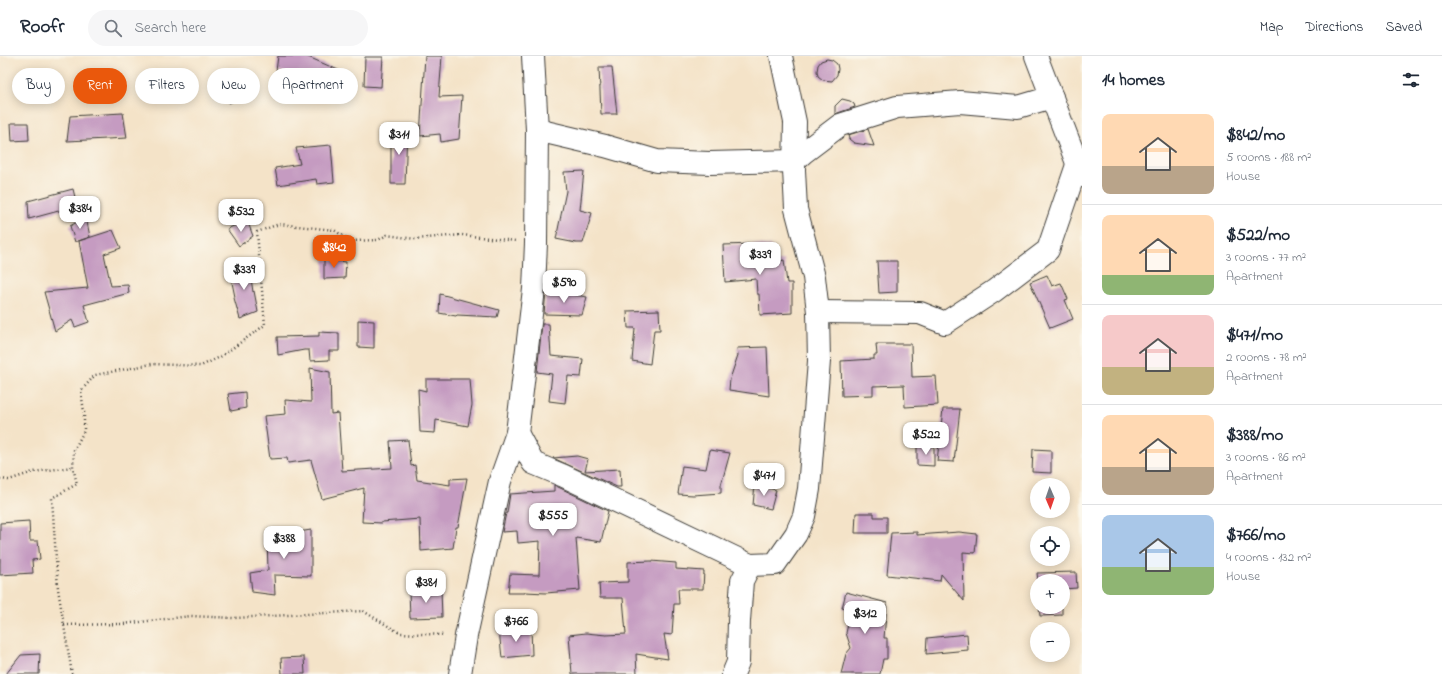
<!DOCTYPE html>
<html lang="en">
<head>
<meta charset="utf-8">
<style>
	body { margin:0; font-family:"Indie Flower",sans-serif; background:#f6f6f7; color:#1f2937; height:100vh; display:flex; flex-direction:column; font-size:15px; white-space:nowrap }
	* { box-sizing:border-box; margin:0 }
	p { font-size:13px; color:#747a83 }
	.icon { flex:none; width:22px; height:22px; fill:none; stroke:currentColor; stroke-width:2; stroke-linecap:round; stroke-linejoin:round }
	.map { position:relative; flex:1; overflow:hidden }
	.drawer { display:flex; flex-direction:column; background:#fff; width:360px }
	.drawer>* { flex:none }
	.banner { position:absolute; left:12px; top:12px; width:380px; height:36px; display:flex; gap:8px }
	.needle { width:26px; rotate:178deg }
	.fabs { position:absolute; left:1030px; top:422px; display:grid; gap:8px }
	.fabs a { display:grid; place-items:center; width:40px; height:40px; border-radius:50%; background:#fff; box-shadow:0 2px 10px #0003; font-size:20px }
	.price { position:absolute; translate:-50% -34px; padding:0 9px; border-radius:8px; background:#fff; color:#222; font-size:13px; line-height:26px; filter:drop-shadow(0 1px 2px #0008) }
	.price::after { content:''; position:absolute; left:50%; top:24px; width:12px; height:9px; margin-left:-6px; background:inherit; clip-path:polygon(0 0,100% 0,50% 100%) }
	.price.on { background:#ea580c; color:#fff }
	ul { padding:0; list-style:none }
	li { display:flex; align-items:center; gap:12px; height:100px; padding:0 20px }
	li+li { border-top:1px solid #e0e1e3 }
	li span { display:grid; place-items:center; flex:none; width:112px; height:80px; border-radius:8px; color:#555 }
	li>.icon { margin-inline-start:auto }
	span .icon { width:48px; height:48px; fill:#fffc; stroke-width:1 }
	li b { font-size:17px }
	h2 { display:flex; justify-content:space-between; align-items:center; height:48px; padding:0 20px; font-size:17px }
	.chip { padding:0 14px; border-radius:18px; background:#fff; box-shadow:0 2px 10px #0003; font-size:14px; line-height:36px }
	.chip.on { background:#ea580c; color:#fff }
	header { display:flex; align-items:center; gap:24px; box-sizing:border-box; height:56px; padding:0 20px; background:#fff; border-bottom:1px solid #e0e1e3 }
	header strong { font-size:19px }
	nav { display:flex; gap:22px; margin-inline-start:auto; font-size:14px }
	.search { width:280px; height:36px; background:#f6f6f7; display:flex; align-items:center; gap:10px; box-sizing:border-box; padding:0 14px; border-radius:22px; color:#747a83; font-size:15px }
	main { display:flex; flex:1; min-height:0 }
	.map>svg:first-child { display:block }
	.building { fill:#c59bc1 }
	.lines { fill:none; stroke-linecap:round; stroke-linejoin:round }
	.minor-casing { stroke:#3c3a36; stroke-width:24 }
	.path { stroke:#3c3a36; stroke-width:2.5; stroke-dasharray:1 3; stroke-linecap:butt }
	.minor { stroke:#fff; stroke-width:22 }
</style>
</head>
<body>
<header>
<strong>Roofr</strong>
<div class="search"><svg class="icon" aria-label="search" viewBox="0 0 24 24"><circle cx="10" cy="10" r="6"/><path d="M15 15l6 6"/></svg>Search here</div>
<nav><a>Map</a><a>Directions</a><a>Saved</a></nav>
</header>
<main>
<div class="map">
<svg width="1082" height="618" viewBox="0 0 1082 618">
	<rect width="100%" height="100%" fill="#fbf7ec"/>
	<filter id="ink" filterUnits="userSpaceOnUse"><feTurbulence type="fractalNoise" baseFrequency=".025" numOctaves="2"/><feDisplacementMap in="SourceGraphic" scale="8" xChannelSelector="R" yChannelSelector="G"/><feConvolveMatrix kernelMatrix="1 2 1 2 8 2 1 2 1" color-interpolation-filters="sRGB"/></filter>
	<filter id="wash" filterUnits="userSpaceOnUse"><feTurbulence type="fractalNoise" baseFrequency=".012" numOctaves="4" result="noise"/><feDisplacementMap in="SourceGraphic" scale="16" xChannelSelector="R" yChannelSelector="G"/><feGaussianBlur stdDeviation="0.9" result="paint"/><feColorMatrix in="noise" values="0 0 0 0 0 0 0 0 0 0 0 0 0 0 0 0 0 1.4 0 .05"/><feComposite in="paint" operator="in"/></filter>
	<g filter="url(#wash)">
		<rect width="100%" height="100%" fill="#f4e3c8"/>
		<g id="blocks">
			<g class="building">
				<path d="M278,0H306L345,17L311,19L310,21L276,15Z"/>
				<path d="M425,0H442L439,41L462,40L459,83L441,86L440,78L420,80Z"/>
				<path d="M365,1H383L381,31L364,30Z"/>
				<path d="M827,3L832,4L837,8L838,13L837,19L832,25L823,24L818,20L817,15L818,9L821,5Z"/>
				<path d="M599,11H612L617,58H601Z"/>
				<path d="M238,24L242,25L246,27L248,31V37L245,40L229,47L231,30L234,26Z"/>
				<path d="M842,43L850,45L854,48L855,51L835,58V50Z"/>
				<path d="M123,57L127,82L67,85L70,60Z"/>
				<path d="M11,67H28L29,84L12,85Z"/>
				<path d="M407,72L405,128H391V74Z"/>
				<path d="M868,73L874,90L854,87L849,83L848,79Z"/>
				<path d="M331,89L334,126L317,128L316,123L278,129L275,112L300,108L296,92Z"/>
				<path d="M584,115L580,154L592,157L583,187H576L556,183L566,135L564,116Z"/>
				<path d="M73,133L77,150L29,163L28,145Z"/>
				<path d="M86,161L90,181L75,186L70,170Z"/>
				<path d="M247,164L253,180L239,190L227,173Z"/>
				<path d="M113,174L121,192L104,198L111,230L128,229L129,237L84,249L89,266L75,271L72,264L55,275L44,236L88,232L79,185Z"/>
				<path d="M754,188L772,190L774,206L784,204L787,227H792V257L760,259L759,238H757L756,223L725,226L723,189Z"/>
				<path d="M324,203L346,206L345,222L324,223Z"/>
				<path d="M877,205H897V236L879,237Z"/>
				<path d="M249,209L253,236L254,235L258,256L240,263L234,242L235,241L229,212Z"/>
				<path d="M1047,219L1052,230L1061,227L1068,243L1065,244L1073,263L1050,272L1030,226Z"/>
				<path d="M546,234L587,241L582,259L544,258Z"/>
				<path d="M440,238L499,254L497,261L457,259L456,260L439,257Z"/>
				<path d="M659,254L660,274H654L650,308L632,305L635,272H628L627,255Z"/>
				<path d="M358,264L374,265V292L358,291Z"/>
				<path d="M542,268H549L551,300L583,303L581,321L568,320L565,347L549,345L552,318L537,316Z"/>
				<path d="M319,276L339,277V295H329V304L310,305L309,294H304L278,299L277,281L319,280Z"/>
				<path d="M876,288H911L912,321L936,320L938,349L905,351L904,329L873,330V339L842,340L841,305L874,303V299H877Z"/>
				<path d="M767,291L769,340L729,334L730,323L738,299L737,292Z"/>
				<path d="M310,312L330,316L331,358L338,357L342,415L392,412L390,385L408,384L411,410L415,409L417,424L450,429V423L467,422L458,471H456L453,492L421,495L420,463L382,466V467L362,466L364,432L322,443L311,404L288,407L287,402L270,403L264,360L286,358L285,344L311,346Z"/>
				<path d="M426,323H470L472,349L468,370L436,364L435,377L420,376L418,333L426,335Z"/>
				<path d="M245,336L246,352L231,355L228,338Z"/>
				<path d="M943,353H960L954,406L937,405Z"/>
				<path d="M917,390H934V410L917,409Z"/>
				<path d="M1033,393L1051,394V417L1032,416Z"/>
				<path d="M710,394L730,397L721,429V437L693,439L678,438L682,410L706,413Z"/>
				<path d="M577,400L588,403L585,415L620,413L621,431H617L553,402Z"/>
				<path d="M755,428L776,434L771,453L753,449Z"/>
				<path d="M554,429L608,455L601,486L576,482L580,534L546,537L525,536V537H508L510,518L539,519L540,485L518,487L517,475L502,476L506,457H507L510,438L554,435Z"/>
				<path d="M856,457H874V461H887V477H855Z"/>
				<path d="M29,465L30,485H38L40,503L32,504L33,517L0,519V467Z"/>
				<path d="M311,474V520L274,519L275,539L252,536L250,517L268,514L267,481Z"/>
				<path d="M917,476V479L959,476L977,478L975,497L963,496L964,545L941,518L940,525L887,519L891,477Z"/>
				<path d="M651,505L676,507V513L704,515L703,533H678L679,548H674L672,579L664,578L668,603L636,598L637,618H572L569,579L586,577L606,579L626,578L623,542H600L599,527L628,526V506Z"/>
				<path d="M1076,516L1077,532L1063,533V525H1038L1037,517Z"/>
				<path d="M441,534L442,561L410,562L409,535Z"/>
				<path d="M846,536L887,547L884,582H887V603H883L880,618H841L846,598L851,592L846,577L851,555L842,552Z"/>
				<path d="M1039,551H1062V559L1040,560Z"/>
				<path d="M531,572L532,599L502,602L499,574Z"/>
				<path d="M967,578L968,594L926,598L927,582Z"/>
				<path d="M40,598L39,618H6L21,599Z"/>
				<path d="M304,601L305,618H282L281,602Z"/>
			</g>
		</g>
	</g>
	<g filter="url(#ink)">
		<use href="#blocks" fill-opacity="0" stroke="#3c3a36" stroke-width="1"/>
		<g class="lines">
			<defs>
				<g id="minor">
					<path d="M1036,0L1082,120"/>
					<path d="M537,74L605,90L657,105L710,107L794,105L803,97L840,69L897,51L960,46L1018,51L1052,41"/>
					<path d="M818,256L920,257L945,267L994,235L1048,194L1077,109"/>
					<path d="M517,377L533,407L564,420L750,509"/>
					<path d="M460,618L466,580L500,425L517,377L534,233L536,187L537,74L533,0"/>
					<path d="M733,618L738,606L739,565L742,525L750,509L775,508L796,478L804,460L809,433L819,305L818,256L814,221L796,153L794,114L795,66L781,0"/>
				</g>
			</defs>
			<use href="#minor" class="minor-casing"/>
			<g class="path">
				<path d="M0,423L9,424L33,416L73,411"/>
				<path d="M64,569L123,568L191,560L234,562L363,555L400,577L445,579"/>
				<path d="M72,618L58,533L52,442L77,428L73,411L74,394L84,375V356L81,335L95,319L152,308L201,310L220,301L265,269L257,176L279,168L334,174L351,185L378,184L387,179L415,183L462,179L516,185"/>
			</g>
			<use href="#minor" class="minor"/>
		</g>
	</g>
</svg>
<div class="fabs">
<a><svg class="needle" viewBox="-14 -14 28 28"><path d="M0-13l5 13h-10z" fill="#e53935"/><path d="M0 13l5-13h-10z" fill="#747a83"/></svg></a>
<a><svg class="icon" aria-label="locate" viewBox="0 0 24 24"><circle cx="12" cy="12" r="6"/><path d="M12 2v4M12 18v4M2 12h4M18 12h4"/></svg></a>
<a>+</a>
<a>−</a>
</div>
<b class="price" style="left:399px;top:100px">$311</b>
<b class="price" style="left:80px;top:174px">$384</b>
<b class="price" style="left:241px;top:177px">$532</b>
<b class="price on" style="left:334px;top:213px">$842</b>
<b class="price" style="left:760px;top:220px">$339</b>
<b class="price" style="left:244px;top:235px">$339</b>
<b class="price" style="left:564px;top:248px">$590</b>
<b class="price" style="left:926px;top:400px">$522</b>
<b class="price" style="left:764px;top:441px">$471</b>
<b class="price" style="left:553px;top:481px">$555</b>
<b class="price" style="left:284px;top:504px">$388</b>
<b class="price" style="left:426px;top:548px">$381</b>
<b class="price" style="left:865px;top:579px">$312</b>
<b class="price" style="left:516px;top:587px">$766</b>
<div class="banner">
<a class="chip">Buy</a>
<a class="chip on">Rent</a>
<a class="chip">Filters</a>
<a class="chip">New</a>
<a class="chip">Apartment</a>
</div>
</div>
<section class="drawer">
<h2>14 homes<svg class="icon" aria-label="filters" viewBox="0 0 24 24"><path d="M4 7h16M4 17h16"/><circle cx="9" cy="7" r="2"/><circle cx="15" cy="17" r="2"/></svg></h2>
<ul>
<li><span style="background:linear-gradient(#ffd9b3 65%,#b9a48a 0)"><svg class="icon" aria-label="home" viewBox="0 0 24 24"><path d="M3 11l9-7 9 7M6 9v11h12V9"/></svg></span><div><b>$842/mo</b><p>5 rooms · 188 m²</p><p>House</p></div></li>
<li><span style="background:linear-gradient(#ffd9b3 75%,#8fb573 0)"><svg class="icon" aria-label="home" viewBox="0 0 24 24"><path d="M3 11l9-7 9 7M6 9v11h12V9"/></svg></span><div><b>$522/mo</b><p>3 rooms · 77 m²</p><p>Apartment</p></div></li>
<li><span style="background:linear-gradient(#f6c9c9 65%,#c2b280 0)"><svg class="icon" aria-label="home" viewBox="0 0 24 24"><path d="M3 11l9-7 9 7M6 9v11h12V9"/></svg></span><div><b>$471/mo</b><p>2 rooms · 78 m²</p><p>Apartment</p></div></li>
<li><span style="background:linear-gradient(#ffd9b3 65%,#b9a48a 0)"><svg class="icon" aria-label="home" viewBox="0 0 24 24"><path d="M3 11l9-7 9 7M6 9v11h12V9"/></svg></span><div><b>$388/mo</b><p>3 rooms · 86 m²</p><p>Apartment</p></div></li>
<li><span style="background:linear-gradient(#a9c7e8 65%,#8fb573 0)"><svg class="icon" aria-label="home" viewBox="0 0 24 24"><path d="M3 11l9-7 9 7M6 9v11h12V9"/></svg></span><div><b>$766/mo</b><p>4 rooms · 132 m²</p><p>House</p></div></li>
</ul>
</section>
</main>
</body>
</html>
